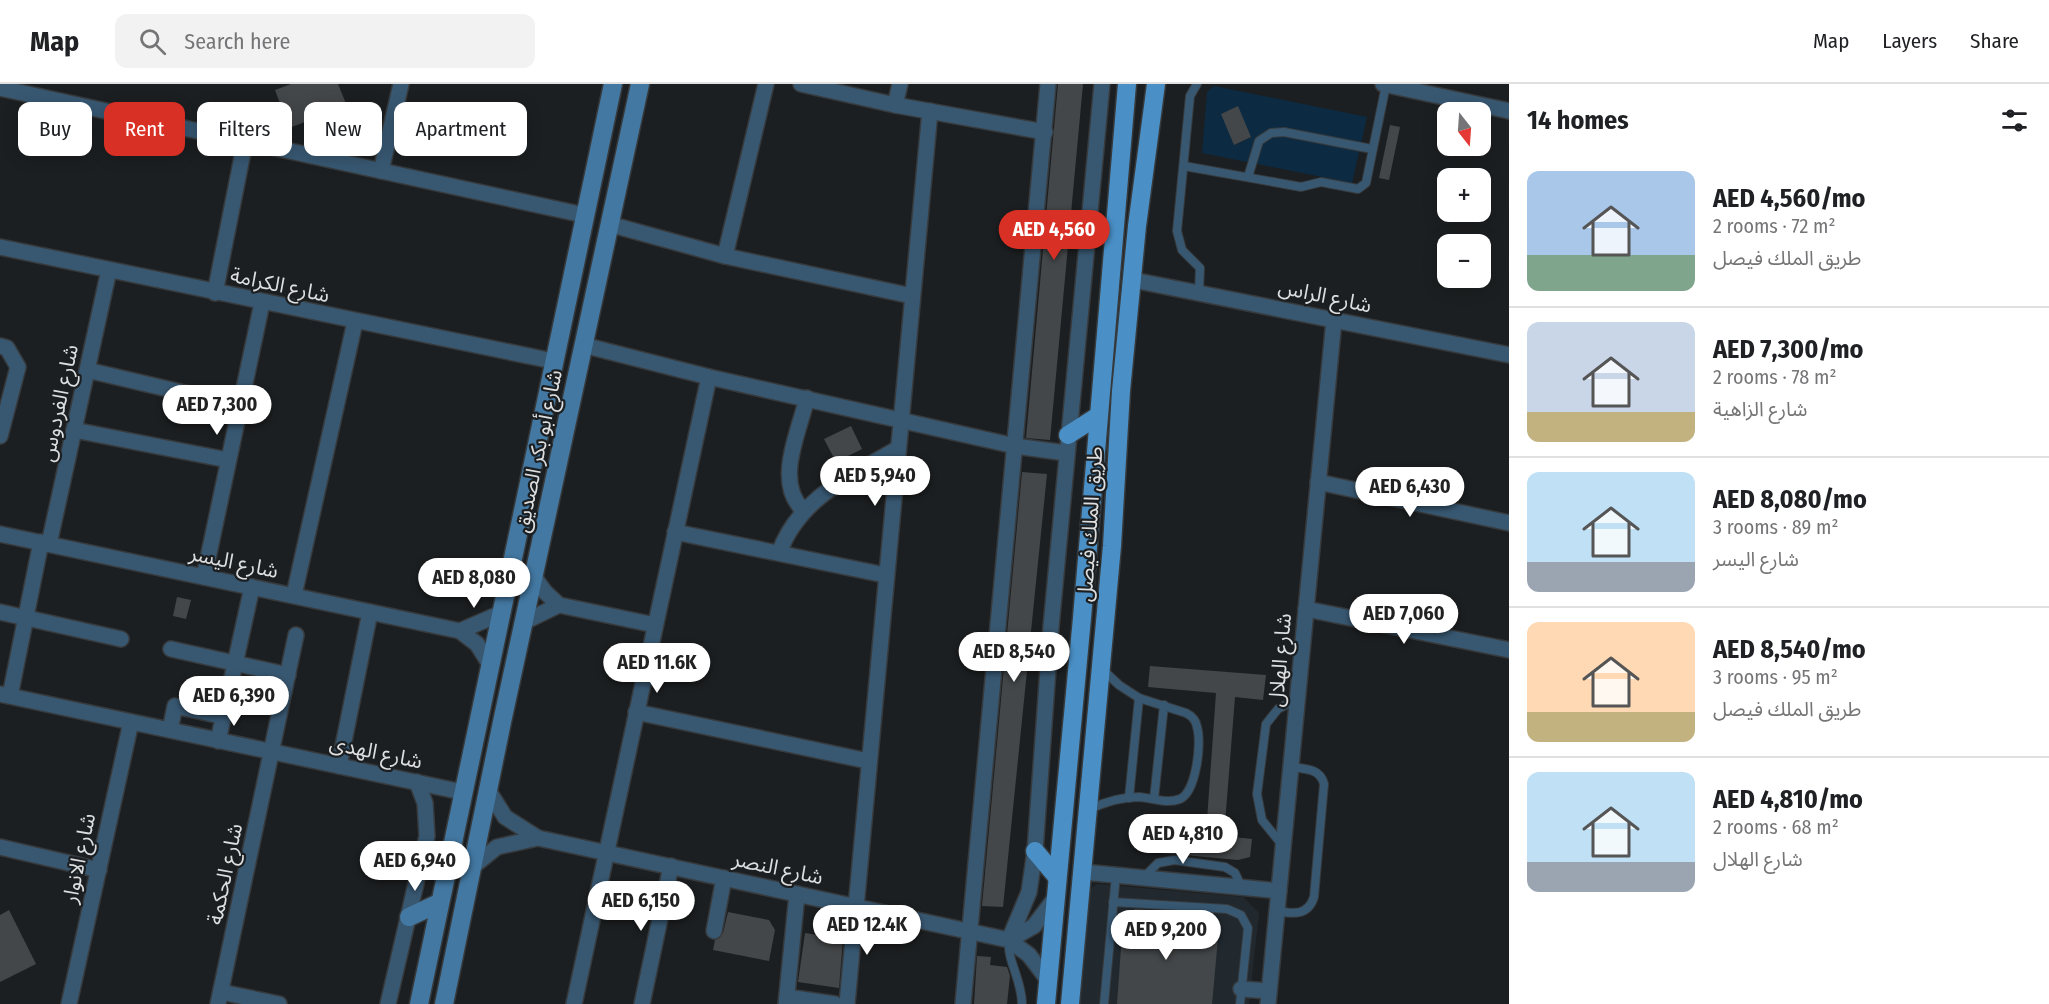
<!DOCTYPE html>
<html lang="en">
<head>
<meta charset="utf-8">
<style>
	body { margin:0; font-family:"Fira Sans Condensed","Noto Sans Arabic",sans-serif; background:#f2f2f2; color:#202124; height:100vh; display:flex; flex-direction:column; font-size:22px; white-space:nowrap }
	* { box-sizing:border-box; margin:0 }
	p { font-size:20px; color:#757577 }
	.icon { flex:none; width:33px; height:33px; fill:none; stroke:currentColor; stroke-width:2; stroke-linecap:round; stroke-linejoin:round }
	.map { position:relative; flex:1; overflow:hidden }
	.sheet { display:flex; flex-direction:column; background:#fff; width:540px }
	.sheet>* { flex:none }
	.top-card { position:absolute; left:18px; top:18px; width:570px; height:54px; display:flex; gap:12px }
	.needle { width:39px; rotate:163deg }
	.fabs { position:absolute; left:1437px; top:18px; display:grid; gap:12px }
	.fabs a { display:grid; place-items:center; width:54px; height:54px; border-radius:12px; background:#fff; box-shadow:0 3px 15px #0003; font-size:30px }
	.price { position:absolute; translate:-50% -51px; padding:0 14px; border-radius:21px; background:#fff; color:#222; font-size:20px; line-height:39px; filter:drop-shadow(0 2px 3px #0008) }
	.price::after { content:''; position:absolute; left:50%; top:36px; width:18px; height:14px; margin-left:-9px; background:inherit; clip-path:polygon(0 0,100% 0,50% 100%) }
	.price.selected { background:#d93025; color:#fff }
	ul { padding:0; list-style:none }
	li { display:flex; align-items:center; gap:18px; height:150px; padding:0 18px }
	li+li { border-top:2px solid #e0e0e0 }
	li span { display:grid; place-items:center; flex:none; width:168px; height:120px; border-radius:12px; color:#555 }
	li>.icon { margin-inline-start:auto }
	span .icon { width:72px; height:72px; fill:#fffc; stroke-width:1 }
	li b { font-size:26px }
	h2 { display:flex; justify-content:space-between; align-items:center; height:72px; padding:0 18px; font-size:26px }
	.pill { padding:0 21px; border-radius:12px; background:#fff; box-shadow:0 3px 15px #0003; font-size:21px; line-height:54px }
	.pill.selected { background:#d93025; color:#fff }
	header { display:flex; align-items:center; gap:36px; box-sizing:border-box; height:84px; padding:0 30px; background:#fff; border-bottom:2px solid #e0e0e0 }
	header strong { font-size:28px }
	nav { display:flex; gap:33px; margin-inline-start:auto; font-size:21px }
	.search { width:420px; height:54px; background:#f2f2f2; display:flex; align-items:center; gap:15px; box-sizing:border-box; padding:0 21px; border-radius:12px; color:#757577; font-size:22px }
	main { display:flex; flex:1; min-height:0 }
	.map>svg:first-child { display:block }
	.built { fill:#21292f }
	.green { fill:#0c2b42; fill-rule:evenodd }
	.building { fill:#444749 }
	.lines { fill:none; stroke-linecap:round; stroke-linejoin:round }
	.lane-casing { stroke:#373a3c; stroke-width:10 }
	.street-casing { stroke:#373a3c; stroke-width:18 }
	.secondary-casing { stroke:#373a3c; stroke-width:21 }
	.primary-casing { stroke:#373a3c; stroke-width:21 }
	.lane { stroke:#385872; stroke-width:8 }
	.street { stroke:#385872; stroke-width:15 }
	.secondary { stroke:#4378a2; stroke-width:18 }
	.primary { stroke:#4a90c7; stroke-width:18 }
	.labels { text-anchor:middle; stroke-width:4.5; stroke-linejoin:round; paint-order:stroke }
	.street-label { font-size:21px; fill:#dcdee0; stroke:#1c1f21 }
</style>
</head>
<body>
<header>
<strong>Map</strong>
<div class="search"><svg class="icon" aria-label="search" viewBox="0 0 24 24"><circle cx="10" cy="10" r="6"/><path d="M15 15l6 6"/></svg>Search here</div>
<nav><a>Map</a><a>Layers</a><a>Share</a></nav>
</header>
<main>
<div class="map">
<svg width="1509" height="920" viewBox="0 0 1509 920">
	<rect width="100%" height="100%" fill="#1c1f21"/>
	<path class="built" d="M1097,800L1243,813L1259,829L1249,920H1077L1082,812Z"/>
	<path class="green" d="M1214,2L1367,33L1352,99L1202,69L1207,8ZM1237,23L1251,53L1235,61L1221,30Z"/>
	<g class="building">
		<path d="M291,0H338L347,22L289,44L275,6Z"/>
		<path d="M1058,0H1083L1050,356L1026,354Z"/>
		<path d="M1238,22L1251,53L1234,61L1221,30Z"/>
		<path d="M1390,41L1400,43L1389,96L1379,94Z"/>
		<path d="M851,342L862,365L836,378L824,355Z"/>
		<path d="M1022,388L1047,390L1003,823L982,822Z"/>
		<path d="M177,513L191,516L186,535L173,532Z"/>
		<path d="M1429,521L1449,525L1446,542L1426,539Z"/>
		<path d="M1150,582L1266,591L1263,616L1235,613L1224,752L1252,755L1250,773L1238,776L1141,767L1133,756V744L1206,750L1216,609L1148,603Z"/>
		<path d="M1135,825L1174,828L1173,839L1219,843L1212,920H1117L1123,836Z"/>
		<path d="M9,826L36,880L0,898V831Z"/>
		<path d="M728,828L769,836L775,846L769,877L713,866L715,856L723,849Z"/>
		<path d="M805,849L843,855L839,904L798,898Z"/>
		<path d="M977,872L991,873L990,881L1007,883L1010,892L1007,920H974Z"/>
	</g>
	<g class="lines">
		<defs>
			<g id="lane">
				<path d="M1197,0L1190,12L1177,147L1182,166L1200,184L1199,208"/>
				<path d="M1184,82L1301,103L1321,98L1358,105L1366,99L1386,1"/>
				<path d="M1248,93L1259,57L1271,49L1284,48L1372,65"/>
				<path d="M1129,714L1139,614"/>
				<path d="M1154,715L1164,621"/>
				<path d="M1090,725C1105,718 1122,713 1139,713C1152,714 1167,720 1180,715C1196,708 1202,659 1197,643C1196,636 1192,632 1186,629L1139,614L1119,601L1103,586"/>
				<path d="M1283,762L1262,736L1257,710L1266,640L1278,625L1297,615"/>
				<path d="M1143,794L1158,779L1174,776L1225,783L1235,789L1242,804"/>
				<path d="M1113,818L1227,825L1241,831L1248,844L1240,920"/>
				<path d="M1277,827C1293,830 1308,832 1314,813L1324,700C1320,684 1305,685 1291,683"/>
				<path d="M1009,857C1007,877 1022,896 1022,920"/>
				<path d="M1104,920L1116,791"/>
			</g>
			<g id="street">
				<path d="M801,0L895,21L1045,48"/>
				<path d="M1383,0L1509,27"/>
				<path d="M0,4L584,131"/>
				<path d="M895,21L900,0"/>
				<path d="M381,87L401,0"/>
				<path d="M609,140L725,172L912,212"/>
				<path d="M0,163L553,277"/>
				<path d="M725,172L766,0"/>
				<path d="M1133,196L1509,271"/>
				<path d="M215,209L245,58"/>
				<path d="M583,261L709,293L1015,362L1066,369"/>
				<path d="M0,262L7,264L18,283L0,352"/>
				<path d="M87,286L240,322"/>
				<path d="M74,346L228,376"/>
				<path d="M1318,398L1509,439"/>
				<path d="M803,426C774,398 799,348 807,314"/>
				<path d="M675,448L885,491"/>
				<path d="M0,450L460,547L477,560L489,579"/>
				<path d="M49,460L109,186"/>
				<path d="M779,469C799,414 849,393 897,365"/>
				<path d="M204,493L262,219"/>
				<path d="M534,493L545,508L559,521L655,541"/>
				<path d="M294,511L355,238"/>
				<path d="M1306,525L1509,566"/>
				<path d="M0,528L121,555"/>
				<path d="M524,538L559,521"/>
				<path d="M460,547L499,530"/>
				<path d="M171,565L288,591"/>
				<path d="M0,610L462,708"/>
				<path d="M10,612L41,458"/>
				<path d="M636,628L868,677"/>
				<path d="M170,646L175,622L221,632"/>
				<path d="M218,657L252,503"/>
				<path d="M339,682L370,528"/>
				<path d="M488,706L505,733L538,754L1009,856L1029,871L1048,896"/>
				<path d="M0,763L99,786"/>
				<path d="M471,784L497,763L538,754"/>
				<path d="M1083,788L1279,807"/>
				<path d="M714,847L724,794"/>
				<path d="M1009,856L1029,808L1035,767L1051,543L1102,0"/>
				<path d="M1009,856L1034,842L1056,813"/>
				<path d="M1241,905L1269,907"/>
				<path d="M221,908L279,920"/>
				<path d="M787,913L835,920"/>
				<path d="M69,920L131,638"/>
				<path d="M218,920L296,551"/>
				<path d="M388,920L427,752L425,719L417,698"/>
				<path d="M574,920L709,293"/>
				<path d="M642,920L671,782"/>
				<path d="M786,920L797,810"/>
				<path d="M847,920L930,27"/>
				<path d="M963,920L1048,0"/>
				<path d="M1268,920L1334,236"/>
			</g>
			<g id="secondary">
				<path d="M409,833L439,819"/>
				<path d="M419,920L613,0"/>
				<path d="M444,920L502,638L640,0"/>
			</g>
			<g id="primary">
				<path d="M1068,351L1098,332"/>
				<path d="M1035,767L1057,793"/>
				<path d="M1046,920L1082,534L1127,0"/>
				<path d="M1070,920L1112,462L1121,307L1137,142L1156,0"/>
			</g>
		</defs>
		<use href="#lane" class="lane-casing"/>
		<use href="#street" class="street-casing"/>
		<use href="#secondary" class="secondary-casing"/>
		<use href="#primary" class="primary-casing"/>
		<use href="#lane" class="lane"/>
		<use href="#street" class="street"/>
		<use href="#secondary" class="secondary"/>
		<use href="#primary" class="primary"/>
	</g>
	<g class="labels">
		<g class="street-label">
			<text transform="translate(280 201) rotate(12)" y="7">شارع الكرامة</text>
			<text transform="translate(1325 212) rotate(12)" y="7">شارع الراس</text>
			<text transform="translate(59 319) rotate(-78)" y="7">شارع الفردوس</text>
			<text transform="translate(538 367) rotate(-78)" y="7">شارع أبو بكر الصديق</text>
			<text transform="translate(1090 440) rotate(-86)" y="7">طريق الملك فيصل</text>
			<text transform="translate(234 478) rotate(12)" y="7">شارع اليسر</text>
			<text transform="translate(1280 576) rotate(-85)" y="7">شارع الهلال</text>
			<text transform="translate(376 668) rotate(12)" y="7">شارع الهدى</text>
			<text transform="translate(79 774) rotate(-78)" y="7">شارع الانوار</text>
			<text transform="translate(778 784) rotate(12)" y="7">شارع النصر</text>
			<text transform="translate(225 790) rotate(-78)" y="7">شارع الحكمة</text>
		</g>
	</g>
</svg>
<div class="fabs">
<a><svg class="needle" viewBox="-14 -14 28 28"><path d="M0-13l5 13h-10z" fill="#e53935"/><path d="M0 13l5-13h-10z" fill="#757577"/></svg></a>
<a>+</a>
<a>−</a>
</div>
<b class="price selected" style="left:1054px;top:177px">AED 4,560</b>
<b class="price" style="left:217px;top:352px">AED 7,300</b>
<b class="price" style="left:875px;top:423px">AED 5,940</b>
<b class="price" style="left:1410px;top:434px">AED 6,430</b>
<b class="price" style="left:474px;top:525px">AED 8,080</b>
<b class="price" style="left:1404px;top:561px">AED 7,060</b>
<b class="price" style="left:1014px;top:599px">AED 8,540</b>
<b class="price" style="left:657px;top:610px">AED 11.6K</b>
<b class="price" style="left:234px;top:643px">AED 6,390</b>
<b class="price" style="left:1183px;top:781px">AED 4,810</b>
<b class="price" style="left:415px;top:808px">AED 6,940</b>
<b class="price" style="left:641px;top:848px">AED 6,150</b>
<b class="price" style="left:867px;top:872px">AED 12.4K</b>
<b class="price" style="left:1166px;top:877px">AED 9,200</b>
<div class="top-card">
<a class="pill">Buy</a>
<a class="pill selected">Rent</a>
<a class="pill">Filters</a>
<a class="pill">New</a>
<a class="pill">Apartment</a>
</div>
</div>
<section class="sheet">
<h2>14 homes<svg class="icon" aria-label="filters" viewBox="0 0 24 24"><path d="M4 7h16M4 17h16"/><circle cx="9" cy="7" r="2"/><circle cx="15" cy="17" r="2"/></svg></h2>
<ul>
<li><span style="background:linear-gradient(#a9c7e8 70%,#7fa58c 0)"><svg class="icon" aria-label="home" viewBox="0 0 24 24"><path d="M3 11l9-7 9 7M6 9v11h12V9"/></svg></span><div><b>AED 4,560/mo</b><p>2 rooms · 72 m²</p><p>طريق الملك فيصل</p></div></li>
<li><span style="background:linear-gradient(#c9d6e8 75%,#c2b280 0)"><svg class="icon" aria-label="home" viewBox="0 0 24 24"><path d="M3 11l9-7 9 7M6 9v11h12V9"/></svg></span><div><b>AED 7,300/mo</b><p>2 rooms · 78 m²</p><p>شارع الزاهية</p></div></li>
<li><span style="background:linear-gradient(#bfe0f5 75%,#9aa5b1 0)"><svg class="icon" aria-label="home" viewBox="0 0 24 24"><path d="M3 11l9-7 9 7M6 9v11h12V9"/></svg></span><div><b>AED 8,080/mo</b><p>3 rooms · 89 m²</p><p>شارع اليسر</p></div></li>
<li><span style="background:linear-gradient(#ffd9b3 75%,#c2b280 0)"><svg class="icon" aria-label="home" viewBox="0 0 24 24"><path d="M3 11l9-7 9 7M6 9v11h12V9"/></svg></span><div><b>AED 8,540/mo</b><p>3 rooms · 95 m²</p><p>طريق الملك فيصل</p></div></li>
<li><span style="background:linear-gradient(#bfe0f5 75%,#9aa5b1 0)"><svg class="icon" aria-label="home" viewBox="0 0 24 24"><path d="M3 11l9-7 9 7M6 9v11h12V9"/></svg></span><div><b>AED 4,810/mo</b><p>2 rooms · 68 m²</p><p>شارع الهلال</p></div></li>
</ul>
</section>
</main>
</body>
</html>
